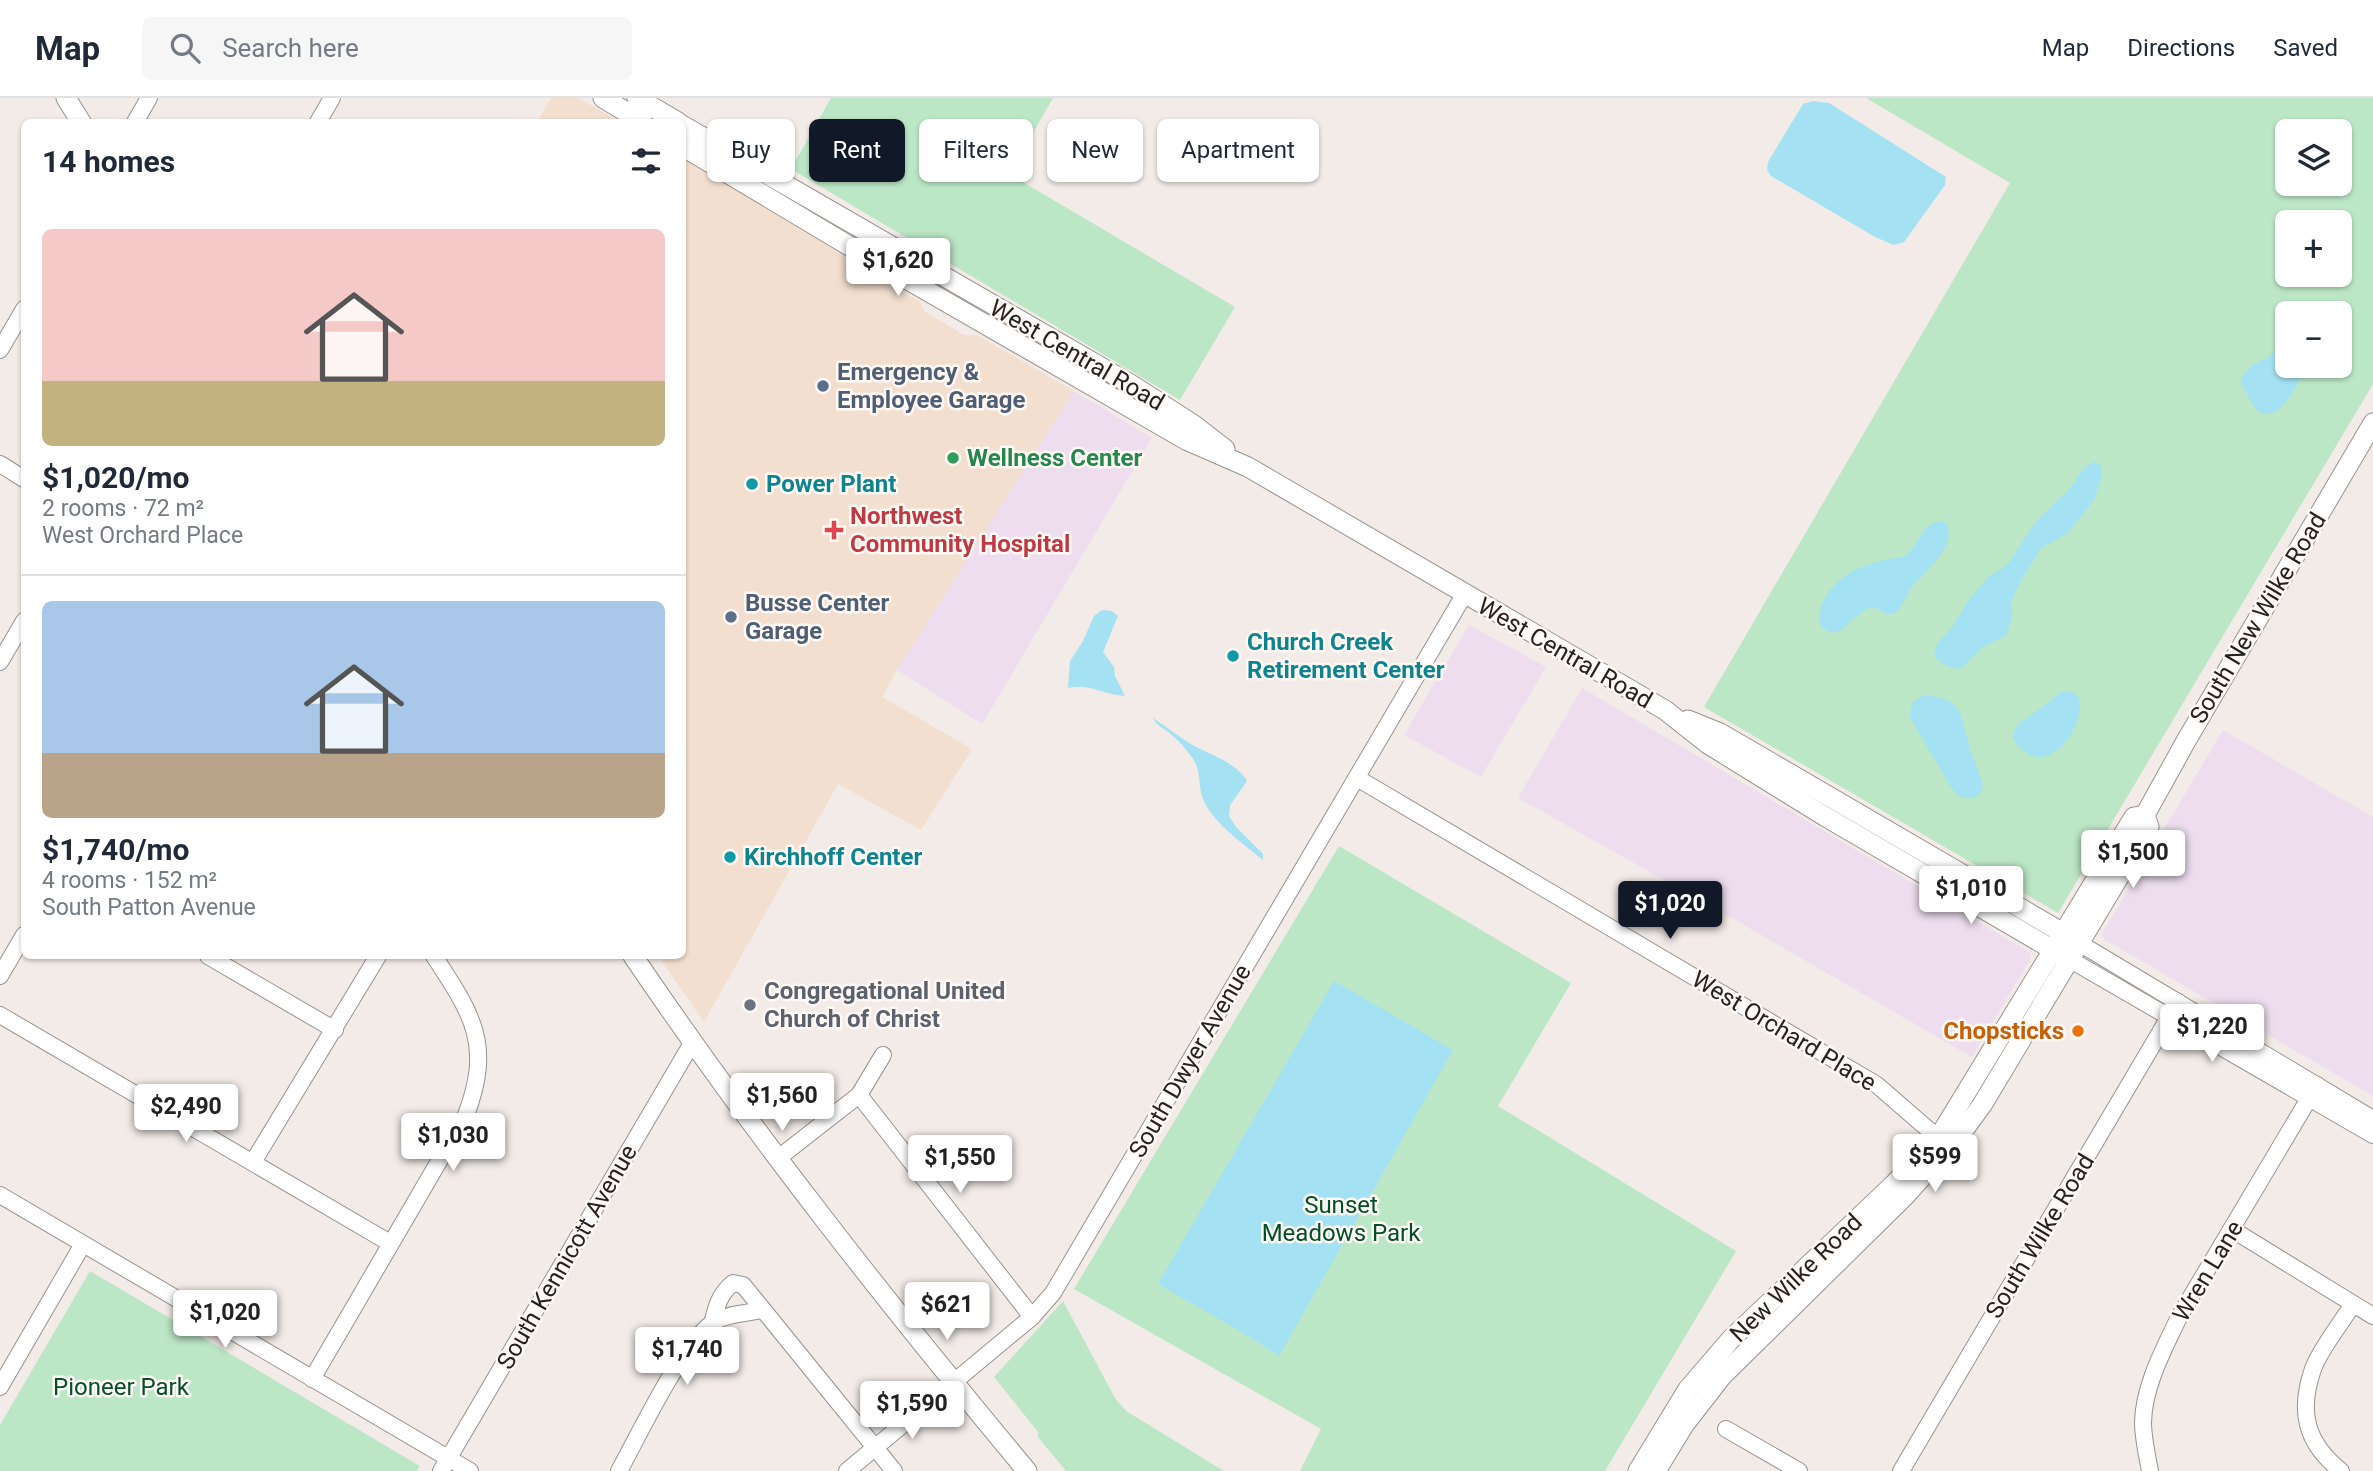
<!DOCTYPE html>
<html lang="en">
<head>
<meta charset="utf-8">
<style>
	body { margin:0; font-family:Roboto,sans-serif; background:#f6f6f7; color:#1f2937; height:100vh; display:flex; flex-direction:column; font-size:26px; white-space:nowrap }
	* { box-sizing:border-box; margin:0 }
	p { font-size:23px; color:#747a83 }
	.icon { flex:none; width:38px; height:38px; fill:none; stroke:currentColor; stroke-width:2; stroke-linecap:round; stroke-linejoin:round }
	.map { position:relative; flex:1; overflow:hidden }
	.side { position:absolute; left:21px; top:21px; width:665px; height:840px; display:flex; flex-direction:column; background:#fff; border-radius:10px; box-shadow:0 2px 5px #0004 }
	.side>* { flex:none }
	.guide { position:absolute; left:707px; top:21px; width:665px; height:63px; display:flex; gap:14px }
	.tools { position:absolute; left:2275px; top:21px; display:grid; gap:14px }
	.tools a { display:grid; place-items:center; width:77px; height:77px; border-radius:10px; background:#fff; box-shadow:0 2px 5px #0004; font-size:35px }
	.price { position:absolute; translate:-50% -60px; padding:0 16px; border-radius:7px; background:#fff; color:#222; font-size:23px; line-height:46px; filter:drop-shadow(0 2px 4px #0008) }
	.price::after { content:''; position:absolute; left:50%; top:42px; width:21px; height:16px; margin-left:-10px; background:inherit; clip-path:polygon(0 0,100% 0,50% 100%) }
	.price.selected { background:#111827; color:#fff }
	ul { padding:0; list-style:none }
	li { display:grid; align-content:center; gap:14px; height:371px; padding:0 21px }
	li+li { border-top:2px solid #e0e1e3 }
	li span { display:grid; place-items:center; height:217px; border-radius:10px; color:#555 }
	li>.icon { margin-inline-start:auto }
	span .icon { width:126px; height:126px; fill:#fffc; stroke-width:1 }
	li b { font-size:30px }
	h2 { display:flex; justify-content:space-between; align-items:center; height:84px; padding:0 21px; font-size:30px }
	.tag { padding:0 24px; border-radius:10px; background:#fff; box-shadow:0 2px 5px #0004; font-size:24px; line-height:63px }
	.tag.selected { background:#111827; color:#fff }
	header { display:flex; align-items:center; gap:42px; box-sizing:border-box; height:98px; padding:0 35px; background:#fff; border-bottom:2px solid #e0e1e3 }
	header strong { font-size:33px }
	nav { display:flex; gap:38px; margin-inline-start:auto; font-size:24px }
	.search { width:490px; height:63px; background:#f6f6f7; display:flex; align-items:center; gap:18px; box-sizing:border-box; padding:0 24px; border-radius:10px; color:#747a83; font-size:26px }
	.map>svg:first-child { display:block }
	.commercial { fill:#edddef }
	.medical { fill:#f2dfcf }
	.green { fill:#bce7c6; fill-rule:evenodd }
	.water { fill:#a4e1f3 }
	.lines { fill:none; stroke-linecap:round; stroke-linejoin:round }
	.minor-casing { stroke:#98928e; stroke-width:18 }
	.major-casing { stroke:#98928e; stroke-width:21 }
	.minor { stroke:#fff; stroke-width:16 }
	.major { stroke:#fff; stroke-width:19 }
	.service-dot { fill:#5c6f8a; stroke:#fff9f5; stroke-width:2.5 }
	.leisure-dot { fill:#2e9e5b; stroke:#fff9f5; stroke-width:2.5 }
	.culture-dot { fill:#0f9aa8; stroke:#fff9f5; stroke-width:2.5 }
	.health-dot { fill:#e0444e; stroke:#fff9f5; stroke-width:2.5 }
	.worship-dot { fill:#6b7280; stroke:#fff9f5; stroke-width:2.5 }
	.food-dot { fill:#e8710a; stroke:#fff9f5; stroke-width:2.5 }
	.labels { text-anchor:middle; stroke-width:5; stroke-linejoin:round; paint-order:stroke }
	.street-label { font-size:24px; fill:#242220; stroke:#fff9f5 }
	.service-label { font-size:24px; font-weight:bold; fill:#4e5e75; stroke:#fff9f5; text-anchor:start }
	.leisure-label { font-size:24px; font-weight:bold; fill:#27864d; stroke:#fff9f5; text-anchor:start }
	.culture-label { font-size:24px; font-weight:bold; fill:#0d838f; stroke:#fff9f5; text-anchor:start }
	.health-label { font-size:24px; font-weight:bold; fill:#be3a42; stroke:#fff9f5; text-anchor:start }
	.worship-label { font-size:24px; font-weight:bold; fill:#5b616d; stroke:#fff9f5; text-anchor:start }
	.food-label { font-size:24px; font-weight:bold; fill:#c56008; stroke:#fff9f5; text-anchor:end }
	.park-label { font-size:24px; fill:#035027; stroke:#fff9f5 }
</style>
</head>
<body>
<header>
<strong>Map</strong>
<div class="search"><svg class="icon" aria-label="search" viewBox="0 0 24 24"><circle cx="10" cy="10" r="6"/><path d="M15 15l6 6"/></svg>Search here</div>
<nav><a>Map</a><a>Directions</a><a>Saved</a></nav>
</header>
<div class="map">
<svg width="2373" height="1373" viewBox="0 0 2373 1373">
	<rect width="100%" height="100%" fill="#f2ebe7"/>
	<g class="commercial">
		<path d="M1074,293L1152,340L982,626L897,572Z"/>
		<path d="M1469,527L1546,569L1481,679L1404,637Z"/>
		<path d="M1582,590L2029,854L2031,860L1972,959L1732,820L1518,700Z"/>
		<path d="M2223,632L2373,719V998L2104,841L2102,836Z"/>
	</g>
	<g class="medical">
		<path d="M551,0H578L621,24H537Z"/>
		<path d="M683,60L920,204L924,213L964,237H977L1074,293L897,572L882,599L972,651L921,732L838,686L704,924L658,858H682Z"/>
	</g>
	<g class="green">
		<path d="M831,0H1053L1009,76L1235,209L1180,302L791,71Z"/>
		<path d="M1866,0H2373V286L2058,815L1704,609L2010,85ZM2287,33H2340V86H2287ZM2287,124H2340V177H2287ZM2287,215H2340V268H2287Z"/>
		<path d="M1339,748L1571,885L1498,1008L1736,1153L1605,1373H1300L1321,1331L1074,1191Z"/>
		<path d="M90,1173L420,1368L417,1373H0V1327Z"/>
		<path d="M1063,1203L1115,1300L1126,1313L1224,1373H1066L1037,1338L1039,1335L994,1279Z"/>
	</g>
	<g class="water">
		<path d="M1813,3L1829,5L1946,79L1945,87L1904,144L1894,147L1875,139L1771,78L1767,72L1768,64L1803,6Z"/>
		<path d="M2287,240V268H2304C2299,291 2269,342 2249,300C2245,292 2241,288 2241,280L2250,269L2273,256Z"/>
		<path d="M2093,364L2099,365L2101,369L2102,378L2094,402L2067,436L2041,450L2020,484L2011,504L2012,518L2007,537L1981,550L1963,570C1953,572 1939,566 1934,557L1937,546L1953,528L1968,503L1988,479L2008,466L2037,422L2067,394L2084,370Z"/>
		<path d="M1940,423L1946,425C1958,448 1927,471 1914,486C1907,495 1905,506 1896,514L1887,517C1884,515 1881,512 1878,511C1858,503 1845,544 1826,532C1819,527 1818,520 1820,513C1829,482 1856,468 1885,462C1892,460 1900,461 1906,457C1919,447 1922,425 1940,423Z"/>
		<path d="M1102,512L1112,513L1118,518L1103,554L1114,569L1115,578L1125,598C1105,597 1088,585 1068,590L1070,563L1083,543L1094,518Z"/>
		<path d="M2070,593L2079,599C2086,636 2039,687 2013,640L2014,632L2019,625L2043,609L2061,594Z"/>
		<path d="M1930,597L1950,603L1960,614L1971,654L1983,686L1981,694L1974,700H1962L1952,691L1909,618L1912,605L1920,599Z"/>
		<path d="M1153,620C1164,627 1174,635 1186,643C1205,656 1235,662 1247,683L1230,707L1229,718L1236,729L1263,756V762C1243,745 1207,722 1201,694C1198,680 1201,671 1191,658C1186,651 1179,643 1173,638C1166,631 1157,629 1153,620Z"/>
		<path d="M1334,883L1453,952L1279,1258L1250,1239L1158,1186Z"/>
	</g>
	<g class="lines">
		<defs>
			<g id="minor">
				<path d="M135,24L149,0"/>
				<path d="M318,24L332,0"/>
				<path d="M0,252L24,211"/>
				<path d="M0,366L24,381"/>
				<path d="M0,564L24,523"/>
				<path d="M1357,680L1877,987L1945,1046"/>
				<path d="M2079,845L2373,1021"/>
				<path d="M208,858L335,932"/>
				<path d="M2069,861L2373,1037"/>
				<path d="M0,878L24,837"/>
				<path d="M0,917L390,1145"/>
				<path d="M859,997L1032,1219"/>
				<path d="M777,1061L859,997L883,957"/>
				<path d="M253,1064L378,858"/>
				<path d="M0,1097L470,1373"/>
				<path d="M2233,1132L2373,1218"/>
				<path d="M712,1226C716,1210 719,1196 733,1185L743,1187L894,1373"/>
				<path d="M312,1281L466,1017C493,946 472,916 434,858"/>
				<path d="M0,1289L83,1146"/>
				<path d="M1726,1331L1799,1373"/>
				<path d="M441,1373L692,945"/>
				<path d="M619,1373C639,1337 683,1243 715,1223C727,1216 748,1215 762,1212"/>
				<path d="M847,1373L1032,1219L1053,1195L1464,497"/>
				<path d="M1901,1373L2178,904"/>
				<path d="M2150,1373C2147,1357 2143,1340 2143,1324C2144,1287 2164,1251 2179,1219L2317,987"/>
				<path d="M2341,1373C2306,1345 2298,1314 2313,1271C2319,1253 2342,1224 2353,1206"/>
			</g>
			<g id="major">
				<path d="M66,0L81,24"/>
				<path d="M603,0L643,24"/>
				<path d="M637,0L678,24"/>
				<path d="M682,27L1132,287L1194,327L1225,351"/>
				<path d="M682,48L856,152L1186,342L1248,369L1665,612L1708,646L1826,719L2069,861"/>
				<path d="M1688,622L1720,635L1758,657L2075,842"/>
				<path d="M633,858C755,1038 888,1206 1027,1373"/>
				<path d="M1638,1373L1688,1291L1731,1241L1893,1087L1939,1039L2134,719L2145,717"/>
				<path d="M1656,1373L1684,1327L1722,1278L1905,1098L1960,1037L1982,1007L2149,729L2145,717L2186,643L2373,325"/>
			</g>
		</defs>
		<use href="#minor" class="minor-casing"/>
		<use href="#major" class="major-casing"/>
		<use href="#minor" class="minor"/>
		<use href="#major" class="major"/>
	</g>
	<g class="service-dot">
		<circle cx="823" cy="288" r="7"/>
		<circle cx="731" cy="519" r="7"/>
	</g>
	<circle class="leisure-dot" cx="953" cy="360" r="7"/>
	<g class="culture-dot">
		<circle cx="752" cy="386" r="7"/>
		<circle cx="1233" cy="558" r="7"/>
		<circle cx="730" cy="759" r="7"/>
	</g>
	<path class="health-dot" d="M830.5 421.5h7v7h7v7h-7v7h-7v-7h-7v-7h7z"/>
	<circle class="worship-dot" cx="750" cy="907" r="7"/>
	<circle class="food-dot" cx="2078" cy="933" r="7"/>
	<g class="labels">
		<g class="street-label">
			<text transform="translate(1077 257) rotate(30)" y="8">West Central Road</text>
			<text transform="translate(2258 520) rotate(-59)" y="8">South New Wilke Road</text>
			<text transform="translate(1565 555) rotate(30)" y="8">West Central Road</text>
			<text transform="translate(1784 933) rotate(31)" y="8">West Orchard Place</text>
			<text transform="translate(1190 963) rotate(-60)" y="8">South Dwyer Avenue</text>
			<text transform="translate(2040 1138) rotate(-59)" y="8">South Wilke Road</text>
			<text transform="translate(567 1159) rotate(-60)" y="8">South Kennicott Avenue</text>
			<text transform="translate(2208 1173) rotate(-59)" y="8">Wren Lane</text>
			<text transform="translate(1796 1180) rotate(-44)" y="8">New Wilke Road</text>
		</g>
		<g class="service-label">
			<text x="837" y="282">Emergency &amp;<tspan x="837" dy="28">Employee Garage</tspan></text>
			<text x="745" y="513">Busse Center<tspan x="745" dy="28">Garage</tspan></text>
		</g>
		<g class="leisure-label">
			<text x="967" y="368">Wellness Center</text>
		</g>
		<g class="culture-label">
			<text x="766" y="394">Power Plant</text>
			<text x="1247" y="552">Church Creek<tspan x="1247" dy="28">Retirement Center</tspan></text>
			<text x="744" y="767">Kirchhoff Center</text>
		</g>
		<g class="health-label">
			<text x="850" y="426">Northwest<tspan x="850" dy="28">Community Hospital</tspan></text>
		</g>
		<g class="worship-label">
			<text x="764" y="901">Congregational United<tspan x="764" dy="28">Church of Christ</tspan></text>
		</g>
		<g class="food-label">
			<text x="2064" y="941">Chopsticks</text>
		</g>
		<g class="park-label">
			<text x="1341" y="1115">Sunset<tspan x="1341" dy="28">Meadows Park</tspan></text>
			<text x="121" y="1297">Pioneer Park</text>
		</g>
	</g>
</svg>
<div class="tools">
<a><svg class="icon" aria-label="layers" viewBox="0 0 24 24"><path d="M12 4l9 5-9 5-9-5zM3 14l9 5 9-5"/></svg></a>
<a>+</a>
<a>−</a>
</div>
<b class="price" style="left:898px;top:200px">$1,620</b>
<b class="price" style="left:2133px;top:792px">$1,500</b>
<b class="price" style="left:1971px;top:828px">$1,010</b>
<b class="price selected" style="left:1670px;top:843px">$1,020</b>
<b class="price" style="left:2212px;top:966px">$1,220</b>
<b class="price" style="left:782px;top:1035px">$1,560</b>
<b class="price" style="left:186px;top:1046px">$2,490</b>
<b class="price" style="left:453px;top:1075px">$1,030</b>
<b class="price" style="left:1935px;top:1096px">$599</b>
<b class="price" style="left:960px;top:1097px">$1,550</b>
<b class="price" style="left:947px;top:1244px">$621</b>
<b class="price" style="left:225px;top:1252px">$1,020</b>
<b class="price" style="left:687px;top:1289px">$1,740</b>
<b class="price" style="left:912px;top:1343px">$1,590</b>
<div class="guide">
<a class="tag">Buy</a>
<a class="tag selected">Rent</a>
<a class="tag">Filters</a>
<a class="tag">New</a>
<a class="tag">Apartment</a>
</div>
<section class="side">
<h2>14 homes<svg class="icon" aria-label="filters" viewBox="0 0 24 24"><path d="M4 7h16M4 17h16"/><circle cx="9" cy="7" r="2"/><circle cx="15" cy="17" r="2"/></svg></h2>
<ul>
<li><span style="background:linear-gradient(#f6c9c9 70%,#c2b280 0)"><svg class="icon" aria-label="home" viewBox="0 0 24 24"><path d="M3 11l9-7 9 7M6 9v11h12V9"/></svg></span><div><b>$1,020/mo</b><p>2 rooms · 72 m²</p><p>West Orchard Place</p></div></li>
<li><span style="background:linear-gradient(#a9c7e8 70%,#b9a48a 0)"><svg class="icon" aria-label="home" viewBox="0 0 24 24"><path d="M3 11l9-7 9 7M6 9v11h12V9"/></svg></span><div><b>$1,740/mo</b><p>4 rooms · 152 m²</p><p>South Patton Avenue</p></div></li>
</ul>
</section>
</div>
</body>
</html>
